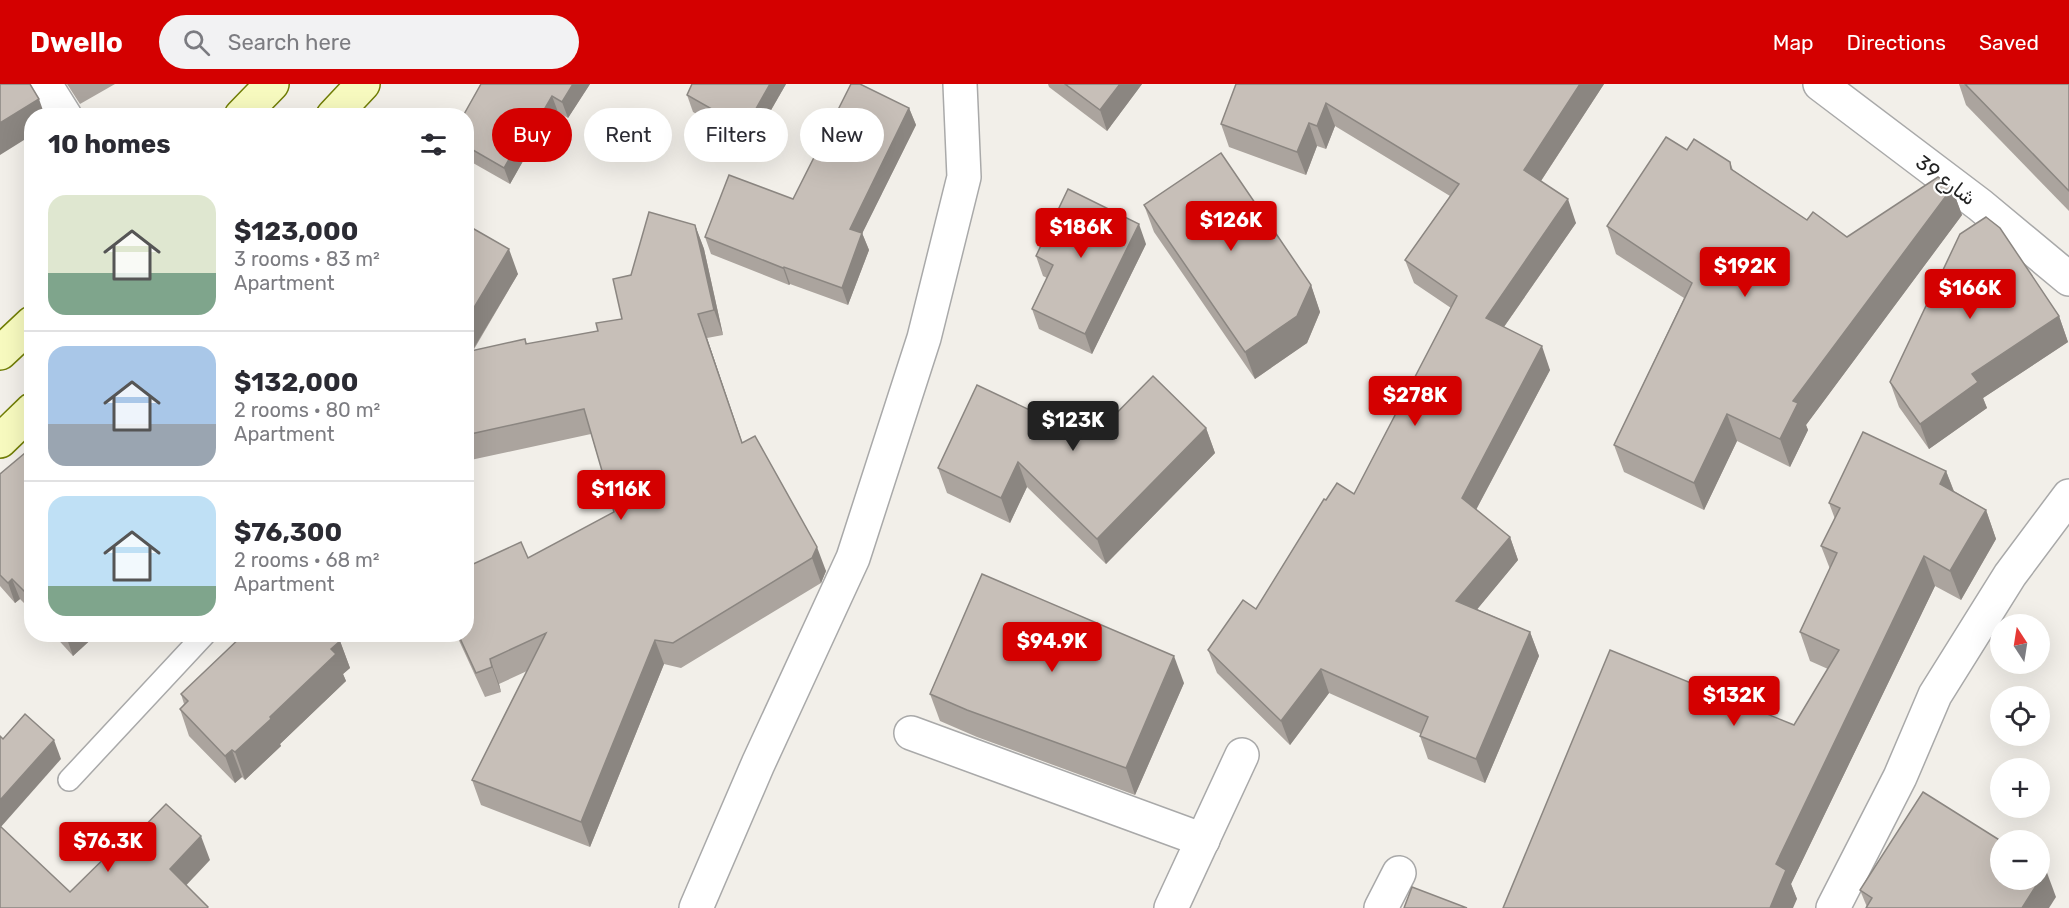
<!DOCTYPE html>
<html lang="en">
<head>
<meta charset="utf-8">
<style>
	body { margin:0; font-family:Rubik,Vazirmatn,sans-serif; background:#f2f2f3; color:#2b2b33; height:100vh; display:flex; flex-direction:column; font-size:22px; white-space:nowrap }
	* { box-sizing:border-box; margin:0 }
	p { font-size:20px; color:#7c7c81 }
	.icon { flex:none; width:33px; height:33px; fill:none; stroke:currentColor; stroke-width:2; stroke-linecap:round; stroke-linejoin:round }
	.map { position:relative; flex:1; overflow:hidden }
	.side { position:absolute; left:24px; top:24px; width:450px; height:534px; display:flex; flex-direction:column; background:#fff; border-radius:24px; box-shadow:0 6px 24px #0002 }
	.side>* { flex:none }
	.banner { position:absolute; left:492px; top:24px; width:570px; height:54px; display:flex; gap:12px }
	.needle { width:39px; rotate:348deg }
	.buttons { position:absolute; left:1990px; top:530px; display:grid; gap:12px }
	.buttons a { display:grid; place-items:center; width:60px; height:60px; border-radius:50%; background:#fff; box-shadow:0 6px 24px #0002; font-size:30px }
	.price { position:absolute; translate:-50% -51px; padding:0 14px; border-radius:6px; background:#d40000; color:#fff; font-size:20px; line-height:39px; filter:drop-shadow(0 2px 3px #0008) }
	.price::after { content:''; position:absolute; left:50%; top:36px; width:18px; height:14px; margin-left:-9px; background:inherit; clip-path:polygon(0 0,100% 0,50% 100%) }
	.price.current { background:#222; color:#fff }
	ul { padding:0; list-style:none }
	li { display:flex; align-items:center; gap:18px; height:150px; padding:0 24px }
	li+li { border-top:2px solid #e1e1e2 }
	li span { display:grid; place-items:center; flex:none; width:168px; height:120px; border-radius:18px; color:#555 }
	li>.icon { margin-inline-start:auto }
	span .icon { width:72px; height:72px; fill:#fffc; stroke-width:1 }
	li b { font-size:26px }
	h2 { display:flex; justify-content:space-between; align-items:center; height:72px; padding:0 24px; font-size:26px }
	.chip { padding:0 21px; border-radius:27px; background:#fff; box-shadow:0 6px 24px #0002; font-size:21px; line-height:54px }
	.chip.current { background:#d40000; color:#fff }
	header { display:flex; align-items:center; gap:36px; box-sizing:border-box; height:84px; padding:0 30px; background:#d40000; color:#fff }
	header strong { font-size:28px }
	nav { display:flex; gap:33px; margin-inline-start:auto; font-size:21px }
	.search { width:420px; height:54px; background:#f2f2f3; display:flex; align-items:center; gap:15px; box-sizing:border-box; padding:0 21px; border-radius:33px; color:#7c7c81; font-size:22px }
	.map>svg:first-child { display:block }
	.lines { fill:none; stroke-linecap:round; stroke-linejoin:round }
	.service-casing { stroke:#a9a9a9; stroke-width:24 }
	.minor-casing { stroke:#a9a9a9; stroke-width:36 }
	.tertiary-casing { stroke:#a9a9a9; stroke-width:36 }
	.secondary-casing { stroke:#707d05; stroke-width:36 }
	.service { stroke:#fff; stroke-width:21 }
	.minor { stroke:#fff; stroke-width:33 }
	.tertiary { stroke:#fff; stroke-width:33 }
	.secondary { stroke:#f7fabf; stroke-width:33 }
	.wall { fill:#aba49e }
	.shaded-wall { fill:#8b8681 }
	.building { fill:#c7bfb8; stroke:#8b8681; stroke-width:1.5 }
	.labels { text-anchor:middle; stroke-width:4.5; stroke-linejoin:round; paint-order:stroke }
	.street-label { font-size:20px; fill:#222; stroke:#fff }
</style>
</head>
<body>
<header>
<strong>Dwello</strong>
<div class="search"><svg class="icon" aria-label="search" viewBox="0 0 24 24"><circle cx="10" cy="10" r="6"/><path d="M15 15l6 6"/></svg>Search here</div>
<nav><a>Map</a><a>Directions</a><a>Saved</a></nav>
</header>
<div class="map">
<svg width="2069" height="824" viewBox="0 0 2069 824">
	<rect width="100%" height="100%" fill="#f2efe9"/>
	<g class="lines">
		<defs>
			<path id="service" d="M69,696L205,550"/>
			<g id="minor">
				<path d="M45,0L65,32"/>
				<path d="M911,649L1203,756"/>
				<path d="M696,824L758,680L853,474L924,254L964,93L960,0"/>
				<path d="M1171,824L1242,671"/>
				<path d="M1381,824L1399,789"/>
				<path d="M1833,824L1900,693L1935,611L2010,491L2069,412"/>
			</g>
			<path id="tertiary" d="M1820,0L1980,121L2069,195"/>
			<g id="secondary">
				<path d="M241,32L272,0"/>
				<path d="M333,32L363,0"/>
				<path d="M0,269L32,239"/>
				<path d="M0,357L32,326"/>
			</g>
		</defs>
		<use href="#service" class="service-casing"/>
		<use href="#minor" class="minor-casing"/>
		<use href="#tertiary" class="tertiary-casing"/>
		<use href="#secondary" class="secondary-casing"/>
		<use href="#service" class="service"/>
		<use href="#minor" class="minor"/>
		<use href="#tertiary" class="tertiary"/>
		<use href="#secondary" class="secondary"/>
	</g>
	<g class="wall">
		<path d="M67,0H115L80,20Z"/>
		<path d="M481,0H590L568,34L558,28L536,66L531,63L510,100L466,75V32Z"/>
		<path d="M692,0H786L751,61L693,28L687,11Z"/>
		<path d="M1048,0H1142L1107,47L1049,3Z"/>
		<path d="M1236,0H1604L1541,97L1576,139L1504,243L1550,286L1476,426L1510,453L1518,476L1477,525L1530,548L1539,572L1485,699L1428,675L1420,652L1421,650L1329,609L1290,661L1217,589L1208,566L1256,525L1326,416L1354,410L1451,224L1414,199L1405,176L1450,112L1335,42L1326,65L1317,62L1306,91L1229,63L1221,40Z"/>
		<path d="M1959,0H2069V127L1966,21Z"/>
		<path d="M909,24L916,41L862,149L869,166L848,221L790,200L789,201L711,170L705,153L793,115Z"/>
		<path d="M1687,66L1730,78L1733,86L1807,136L1847,153L1952,104L1962,131L1806,341L1808,346L1790,383L1737,357L1704,426L1624,388L1614,361L1684,214L1616,170L1607,142Z"/>
		<path d="M1144,121L1311,201L1320,228L1307,259L1255,295L1154,148Z"/>
		<path d="M695,141L704,165L723,251L707,254L742,359L826,487L821,499L681,584L664,580L590,763L481,721L472,696L527,587L499,600L501,608L485,613L456,550H466V457L472,480L528,474L614,428L591,350L466,377V142L518,190L473,267L525,255L527,260L598,247L622,235L631,191Z"/>
		<path d="M1146,160L1092,270L1039,245L1032,225L1047,194L1043,192L1036,172Z"/>
		<path d="M2059,232L2068,258L1983,314L1987,324L1929,365L1899,323L1890,298Z"/>
		<path d="M1206,344L1215,369L1106,480L1027,403L1010,439L947,409L938,384L1091,355Z"/>
		<path d="M32,376V527L20,515L15,519L0,502V390Z"/>
		<path d="M1946,387L1954,407L1986,426L1996,455L1961,516L1935,502L1791,800L1797,815L1503,824L1794,641L1828,585L1810,577L1800,548L1830,485L1821,462L1835,435L1829,419Z"/>
		<path d="M53,550H97L73,572Z"/>
		<path d="M340,557L350,584L343,590L346,597L280,660L281,662L245,696L242,693L235,699L189,652L180,625L184,620L181,610Z"/>
		<path d="M1184,599L1135,711L977,653L940,637L930,610Z"/>
		<path d="M1860,806L2056,813L1867,823Z"/>
	</g>
	<g class="shaded-wall">
		<path d="M573,0H590L568,34L562,18Z"/>
		<path d="M770,0H786L751,61L745,44Z"/>
		<path d="M1120,0H1142L1107,47L1100,26Z"/>
		<path d="M1580,0H1604L1533,109L1524,86Z"/>
		<path d="M552,12L558,28L536,66L530,50Z"/>
		<path d="M39,15L45,32H32V51L0,71V39Z"/>
		<path d="M1326,19L1335,42L1326,65L1317,42Z"/>
		<path d="M909,24L916,41L856,162L850,145Z"/>
		<path d="M1309,39L1317,62L1306,91L1297,68Z"/>
		<path d="M525,47L531,63L510,100L504,84Z"/>
		<path d="M1952,104L1962,131L1806,341L1808,346L1790,383L1780,355L1793,317Z"/>
		<path d="M1568,115L1576,139L1494,257L1486,234Z"/>
		<path d="M1139,140L1146,160L1092,270L1085,250Z"/>
		<path d="M695,141L704,165L723,251L714,226Z"/>
		<path d="M862,149L869,166L848,221L842,204Z"/>
		<path d="M509,165L518,190L466,277V237Z"/>
		<path d="M784,183L790,200L789,201L783,184Z"/>
		<path d="M1311,201L1320,228L1307,259L1255,295L1245,268Z"/>
		<path d="M698,230L707,254L751,384L742,359Z"/>
		<path d="M2059,232L2068,258L1983,314L1987,324L1929,365L1920,340L1972,290Z"/>
		<path d="M1542,262L1550,286L1470,437L1462,414Z"/>
		<path d="M1727,330L1737,357L1704,426L1694,399Z"/>
		<path d="M1206,344L1215,369L1106,480L1097,455Z"/>
		<path d="M1018,378L1027,403L1010,439L1001,414Z"/>
		<path d="M1946,387L1957,416L1940,400Z"/>
		<path d="M1986,426L1996,455L1961,516L1950,487Z"/>
		<path d="M1510,453L1518,476L1465,540L1456,517Z"/>
		<path d="M466,457L478,506L469,482L466,471Z"/>
		<path d="M817,463L826,487L821,499L812,474Z"/>
		<path d="M1924,472L1935,502L1791,800L1797,815L1793,824H1770L1776,780Z"/>
		<path d="M12,495L20,515L15,519L8,499Z"/>
		<path d="M1530,548L1539,572L1485,699L1476,675Z"/>
		<path d="M67,550H97L73,572L66,552Z"/>
		<path d="M655,556L664,580L590,763L581,738Z"/>
		<path d="M340,557L350,584L343,590L346,597L280,660L281,662L245,696L235,668L270,633L331,565Z"/>
		<path d="M1174,572L1184,599L1135,711L1126,684Z"/>
		<path d="M490,575L499,600L501,608L492,583Z"/>
		<path d="M1321,585L1329,609L1290,661L1281,637Z"/>
		<path d="M54,656L61,675L0,744V716Z"/>
		<path d="M232,666L242,693L235,699L225,672Z"/>
		<path d="M201,752L210,776L179,809L170,785Z"/>
		<path d="M2046,786L2056,813L2049,824H2022Z"/>
	</g>
	<g class="building">
		<path d="M0,0H30L39,15L0,39Z"/>
		<path d="M481,0H573L562,18L552,12L530,50L525,47L504,84L466,62V32H463Z"/>
		<path d="M692,0H770L745,44L687,11Z"/>
		<path d="M851,0H860L909,24L850,145L862,149L842,204L784,183L783,184L705,153L729,91L793,115Z"/>
		<path d="M1065,0H1120L1100,26Z"/>
		<path d="M1236,0H1580L1524,86L1568,115L1486,234L1542,262L1462,414L1510,453L1456,517L1530,548L1476,675L1420,652L1428,633L1321,585L1281,637L1208,566L1243,516L1256,525L1324,415L1326,416L1337,399L1354,410L1457,212L1405,176L1459,100L1326,19L1317,42L1309,39L1297,68L1221,40Z"/>
		<path d="M1965,0H2069V107Z"/>
		<path d="M1666,53L1687,66L1694,55L1730,78L1731,85L1807,136L1813,128L1847,153L1938,93L1952,104L1793,317L1798,319L1780,355L1727,330L1694,399L1614,361L1692,199L1607,142Z"/>
		<path d="M1221,69L1311,201L1297,232L1245,268L1144,121Z"/>
		<path d="M1068,105L1139,140L1085,250L1032,225L1053,181L1036,172Z"/>
		<path d="M649,128L695,141L714,226L698,230L742,359L755,352L817,463L812,474L673,559L655,556L581,738L472,696L546,549L490,575L492,583L476,589L458,550H466V471L469,482L521,458L528,474L614,428L584,325L466,351V268L525,255L526,260L598,247L596,239L622,235L613,195L631,191Z"/>
		<path d="M1986,133L2000,144L2059,232L1972,290L1978,298L1920,340L1890,298L1960,150Z"/>
		<path d="M467,141L509,165L466,237V142Z"/>
		<path d="M1153,292L1206,344L1097,455L1018,378L1001,414L938,384L977,301L1091,355Z"/>
		<path d="M1863,348L1946,387L1940,400L1986,426L1950,487L1924,472L1776,780L1786,786L1770,824H1503L1610,566L1794,641L1839,566L1800,548L1837,469L1821,462L1840,424L1829,419Z"/>
		<path d="M25,369L32,376V515L12,495L8,499L0,491V390Z"/>
		<path d="M982,490L1174,572L1126,684L967,626L930,610Z"/>
		<path d="M244,550H334L340,557L331,565L336,570L270,633L271,635L235,668L232,666L225,672L180,625L188,617L181,610Z"/>
		<path d="M25,630L54,656L0,716V652L3,655Z"/>
		<path d="M1923,708L2001,757V795H2040V782L2046,786L2022,824H1866L1872,814L1860,806Z"/>
		<path d="M166,720L201,752L170,785L208,823L207,824H0V742L70,808L132,747L136,751Z"/>
		<path d="M1412,803L1467,824H1404Z"/>
	</g>
	<g class="labels">
		<g class="street-label">
			<text transform="translate(1946 96) rotate(37)" y="7">شارع 39</text>
		</g>
	</g>
</svg>
<div class="buttons">
<a><svg class="needle" viewBox="-14 -14 28 28"><path d="M0-13l5 13h-10z" fill="#e53935"/><path d="M0 13l5-13h-10z" fill="#7c7c81"/></svg></a>
<a><svg class="icon" aria-label="locate" viewBox="0 0 24 24"><circle cx="12" cy="12" r="6"/><path d="M12 2v4M12 18v4M2 12h4M18 12h4"/></svg></a>
<a>+</a>
<a>−</a>
</div>
<b class="price" style="left:1231px;top:168px">$126K</b>
<b class="price" style="left:1081px;top:175px">$186K</b>
<b class="price" style="left:1745px;top:214px">$192K</b>
<b class="price" style="left:1970px;top:236px">$166K</b>
<b class="price" style="left:1415px;top:343px">$278K</b>
<b class="price current" style="left:1073px;top:368px">$123K</b>
<b class="price" style="left:621px;top:437px">$116K</b>
<b class="price" style="left:1052px;top:589px">$94.9K</b>
<b class="price" style="left:1734px;top:643px">$132K</b>
<b class="price" style="left:108px;top:789px">$76.3K</b>
<div class="banner">
<a class="chip current">Buy</a>
<a class="chip">Rent</a>
<a class="chip">Filters</a>
<a class="chip">New</a>
</div>
<section class="side">
<h2>10 homes<svg class="icon" aria-label="filters" viewBox="0 0 24 24"><path d="M4 7h16M4 17h16"/><circle cx="9" cy="7" r="2"/><circle cx="15" cy="17" r="2"/></svg></h2>
<ul>
<li><span style="background:linear-gradient(#dfe7d0 65%,#7fa58c 0)"><svg class="icon" aria-label="home" viewBox="0 0 24 24"><path d="M3 11l9-7 9 7M6 9v11h12V9"/></svg></span><div><b>$123,000</b><p>3 rooms · 83 m²</p><p>Apartment</p></div></li>
<li><span style="background:linear-gradient(#a9c7e8 65%,#9aa5b1 0)"><svg class="icon" aria-label="home" viewBox="0 0 24 24"><path d="M3 11l9-7 9 7M6 9v11h12V9"/></svg></span><div><b>$132,000</b><p>2 rooms · 80 m²</p><p>Apartment</p></div></li>
<li><span style="background:linear-gradient(#bfe0f5 75%,#7fa58c 0)"><svg class="icon" aria-label="home" viewBox="0 0 24 24"><path d="M3 11l9-7 9 7M6 9v11h12V9"/></svg></span><div><b>$76,300</b><p>2 rooms · 68 m²</p><p>Apartment</p></div></li>
</ul>
</section>
</div>
</body>
</html>
